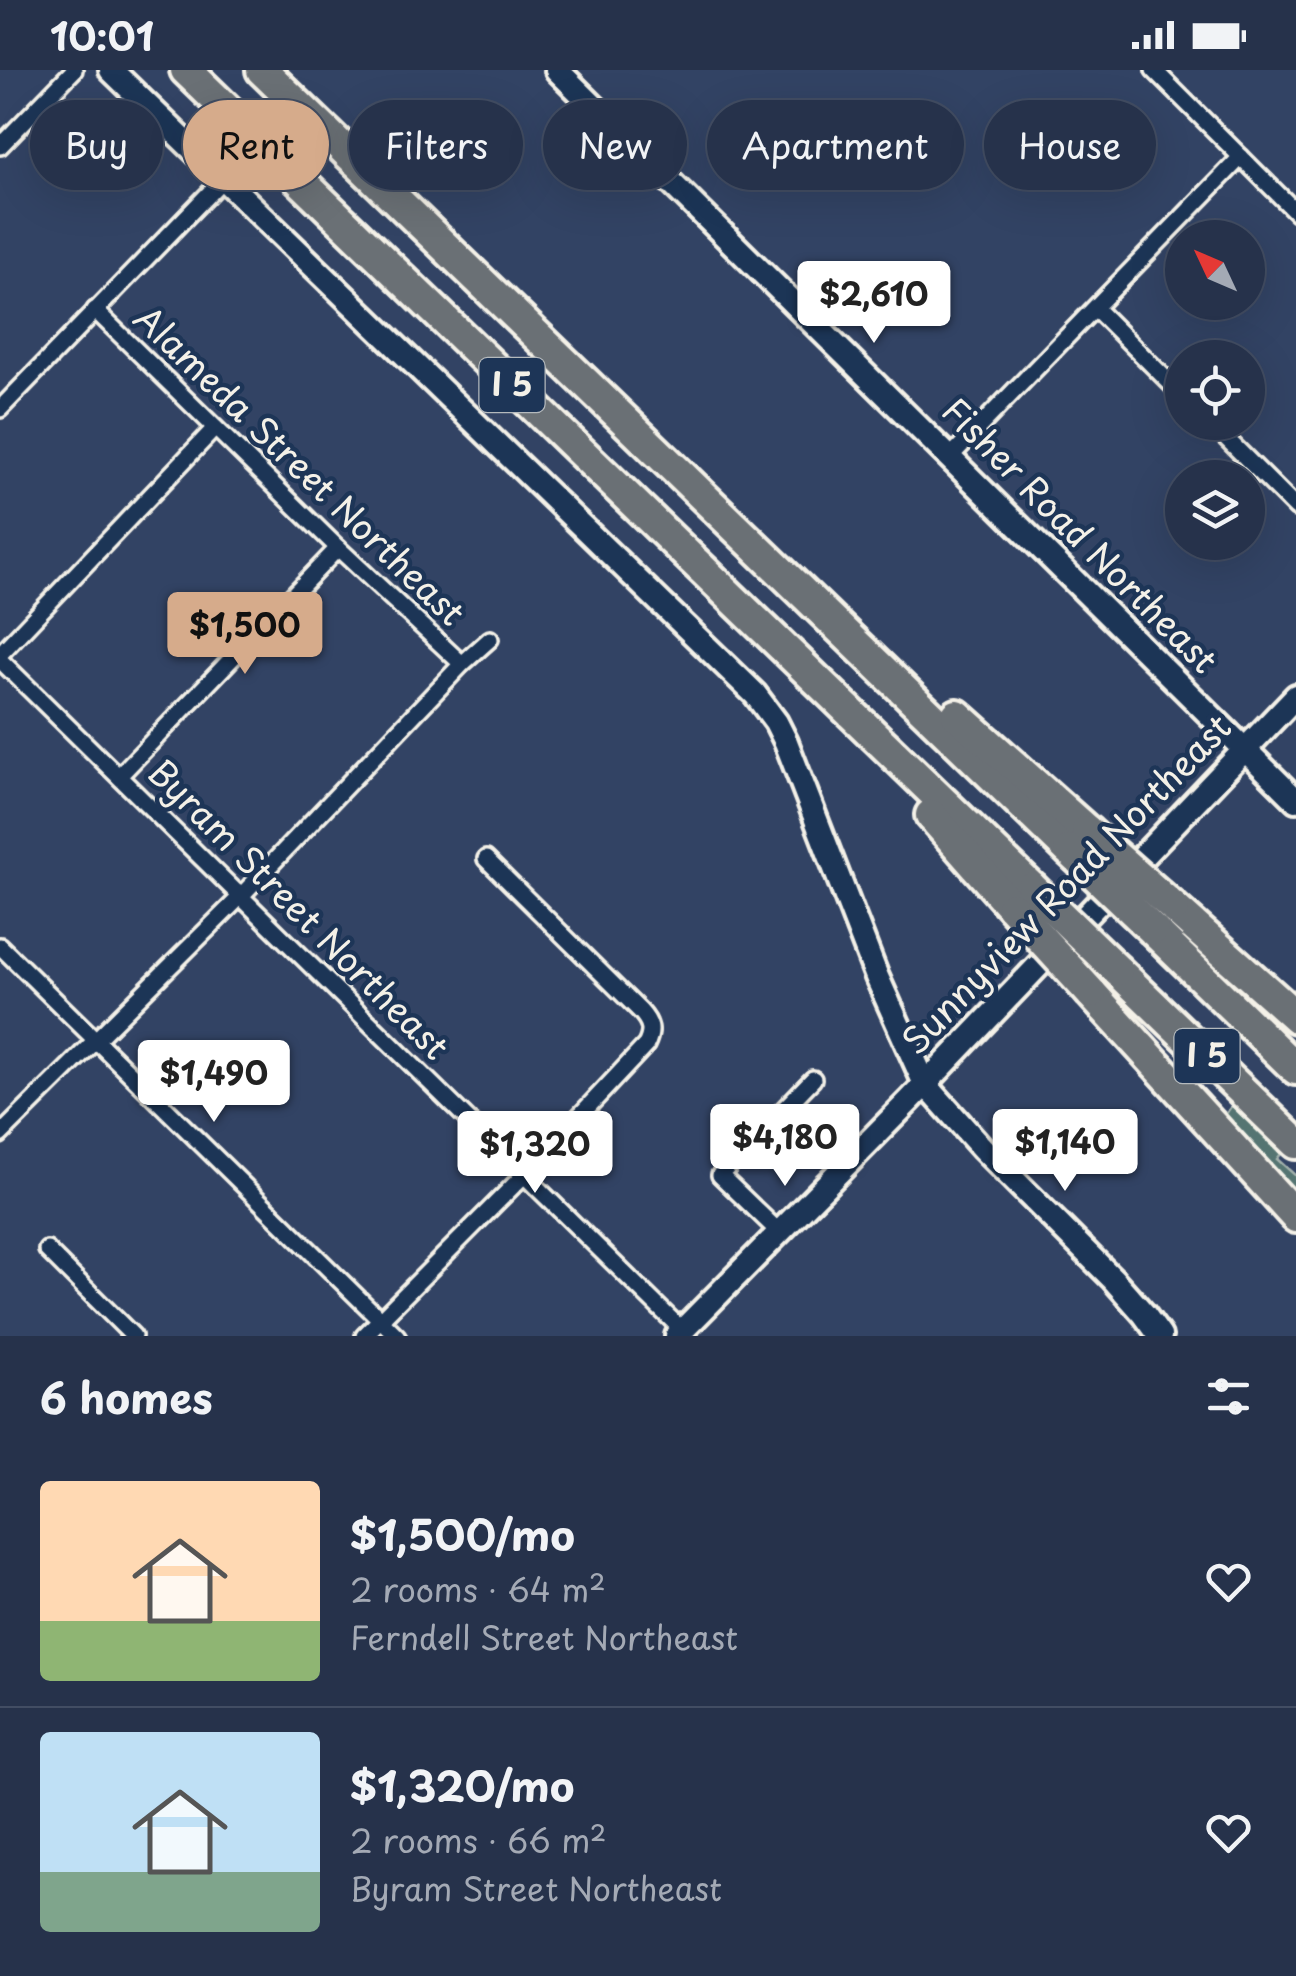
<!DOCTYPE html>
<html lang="en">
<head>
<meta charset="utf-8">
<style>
	body { margin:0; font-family:"Playpen Sans",sans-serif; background:#323e55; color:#f1f3f6; height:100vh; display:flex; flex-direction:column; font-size:38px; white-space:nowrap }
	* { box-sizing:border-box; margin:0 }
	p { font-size:32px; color:#a4aab5 }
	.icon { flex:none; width:55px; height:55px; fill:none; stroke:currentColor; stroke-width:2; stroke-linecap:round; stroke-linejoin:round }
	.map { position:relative; height:1266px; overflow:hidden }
	.side { display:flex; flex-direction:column; background:#26324b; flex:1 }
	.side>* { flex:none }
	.hud { position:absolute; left:30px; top:30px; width:1238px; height:90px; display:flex; gap:20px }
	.needle { width:65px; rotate:314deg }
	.buttons { position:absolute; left:1165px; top:150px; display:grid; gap:20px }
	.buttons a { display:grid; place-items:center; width:100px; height:100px; border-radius:50%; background:#26324b; box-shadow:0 10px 40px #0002,0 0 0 2px #424d63; font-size:50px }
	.price { position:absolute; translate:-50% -85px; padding:0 22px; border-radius:10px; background:#fff; color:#222; font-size:32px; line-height:65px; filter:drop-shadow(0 2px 5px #0008) }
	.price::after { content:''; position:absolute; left:50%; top:60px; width:30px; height:22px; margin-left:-15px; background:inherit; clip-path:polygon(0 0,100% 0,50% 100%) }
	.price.active { background:#d6ab8b; color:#111 }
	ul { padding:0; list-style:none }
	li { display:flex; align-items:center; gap:30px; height:250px; padding:0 40px }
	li+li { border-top:2px solid #424d63 }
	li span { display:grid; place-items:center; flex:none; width:280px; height:200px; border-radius:10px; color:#555 }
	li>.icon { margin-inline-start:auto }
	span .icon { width:120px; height:120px; fill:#fffc; stroke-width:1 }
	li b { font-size:42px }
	h2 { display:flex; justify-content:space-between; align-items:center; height:120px; padding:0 40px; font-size:42px }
	.tag { padding:0 35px; border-radius:45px; background:#26324b; box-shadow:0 10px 40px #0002,0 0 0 2px #424d63; font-size:35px; line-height:90px }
	.tag.active { background:#d6ab8b; color:#111 }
	.status { display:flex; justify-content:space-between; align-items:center; height:70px; padding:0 50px; background:#26324b; direction:ltr }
	.status svg { height:28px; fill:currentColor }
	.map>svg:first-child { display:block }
	.green { fill:#547472; stroke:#a4b2ad; stroke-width:2.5 }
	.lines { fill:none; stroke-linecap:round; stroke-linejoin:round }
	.street-casing { stroke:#f4f1e8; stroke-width:22 }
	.secondary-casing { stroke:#f4f1e8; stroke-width:30 }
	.highway-casing { stroke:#f4f1e8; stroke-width:38 }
	.street { stroke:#1d3557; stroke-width:15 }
	.secondary { stroke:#1d3557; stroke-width:22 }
	.highway { stroke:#6b6f75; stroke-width:30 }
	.highway-bridge-casing { stroke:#f4f1e8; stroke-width:38; stroke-linecap:butt }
	.highway-bridge { stroke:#6b6f75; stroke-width:30 }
	.labels { text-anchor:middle; stroke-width:9; stroke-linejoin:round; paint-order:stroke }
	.shield { fill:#1d3557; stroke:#b4b9bc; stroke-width:2.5 }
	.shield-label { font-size:32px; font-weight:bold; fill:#f4f1e8 }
	.street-label { font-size:35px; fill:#f4f1e8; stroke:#1d3557 }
</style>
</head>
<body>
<div class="status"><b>10:01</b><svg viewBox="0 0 49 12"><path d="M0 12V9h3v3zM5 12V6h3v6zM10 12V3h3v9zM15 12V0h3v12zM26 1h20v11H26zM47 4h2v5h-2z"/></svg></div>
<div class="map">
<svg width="1296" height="1266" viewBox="0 0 1296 1266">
	<rect width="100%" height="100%" fill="#324364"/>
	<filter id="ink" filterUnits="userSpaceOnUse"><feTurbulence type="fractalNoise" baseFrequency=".01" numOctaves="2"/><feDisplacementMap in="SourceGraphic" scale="20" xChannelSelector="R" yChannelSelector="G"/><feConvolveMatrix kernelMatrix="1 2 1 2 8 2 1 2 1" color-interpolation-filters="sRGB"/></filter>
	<g filter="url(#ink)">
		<path class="green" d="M1232,1035L1281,1084L1277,1089L1296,1106V1123L1223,1048Z"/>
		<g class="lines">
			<defs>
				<g id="street">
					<path d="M1154,0L1296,142"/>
					<path d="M0,76L74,0"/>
					<path d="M1096,239L1182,325"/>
					<path d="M95,240L338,478L462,594"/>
					<path d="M0,339L224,108"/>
					<path d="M1210,352L1296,438"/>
					<path d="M950,387L1241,87"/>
					<path d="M0,584L215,358"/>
					<path d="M0,590L682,1260"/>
					<path d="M120,705L338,478"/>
					<path d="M0,876L397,1266"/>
					<path d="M0,1065L240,827L462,594L490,569"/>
					<path d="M779,1162L720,1105L813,1009"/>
					<path d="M47,1180L133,1266"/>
					<path d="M364,1266L524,1105L646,975C653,961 651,953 640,941L486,789"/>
				</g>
				<g id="secondary">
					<path d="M111,0L755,624L776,652L786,672L877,907L925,1014L983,1079L1113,1209L1144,1244L1160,1266"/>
					<path d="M557,0L1296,730"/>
					<path d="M677,1266L910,1030L1296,626"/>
				</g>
				<g id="highway">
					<path d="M186,0L1032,818"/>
					<path d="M262,0L1069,780"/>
					<path d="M957,645L1087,761"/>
					<path d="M931,745L1012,837"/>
					<path d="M1174,838L1296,947"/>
					<path d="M1153,860L1296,999"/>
					<path d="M1117,900L1296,1073"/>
					<path d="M1091,923L1296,1147"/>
				</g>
			</defs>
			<use href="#street" class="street-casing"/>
			<use href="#secondary" class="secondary-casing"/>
			<use href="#highway" class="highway-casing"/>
			<use href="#street" class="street"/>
			<use href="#secondary" class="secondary"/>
			<use href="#highway" class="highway"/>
			<defs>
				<g id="highway-bridge">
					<path d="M1087,761L1174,838"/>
					<path d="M1069,780L1153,860"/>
					<path d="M1032,818L1117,900"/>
					<path d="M1012,837L1091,923"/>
				</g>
			</defs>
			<use href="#highway-bridge" class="highway-bridge-casing"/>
			<use href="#highway-bridge" class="highway-bridge"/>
		</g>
	</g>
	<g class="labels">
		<g class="shield">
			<rect x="479.5" y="288" width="65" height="54" rx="8"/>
			<rect x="1174.5" y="959" width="65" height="54" rx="8"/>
		</g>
		<g class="shield-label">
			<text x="512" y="326">I 5</text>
			<text x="1207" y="997">I 5</text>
		</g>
		<g class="street-label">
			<text transform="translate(299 396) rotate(44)" y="12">Alameda Street Northeast</text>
			<text transform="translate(1079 466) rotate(45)" y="12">Fisher Road Northeast</text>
			<text transform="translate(1067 815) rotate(-46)" y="12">Sunnyview Road Northeast</text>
			<text transform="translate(298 840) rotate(45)" y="12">Byram Street Northeast</text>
		</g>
	</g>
</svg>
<div class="buttons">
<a><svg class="needle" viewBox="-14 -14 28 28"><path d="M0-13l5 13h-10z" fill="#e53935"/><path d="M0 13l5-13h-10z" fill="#a4aab5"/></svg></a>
<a><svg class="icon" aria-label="locate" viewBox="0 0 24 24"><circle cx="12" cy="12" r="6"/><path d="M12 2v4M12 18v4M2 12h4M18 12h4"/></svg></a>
<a><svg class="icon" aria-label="layers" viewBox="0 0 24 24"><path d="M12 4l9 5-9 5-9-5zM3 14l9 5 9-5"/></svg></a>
</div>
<b class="price" style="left:874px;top:276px">$2,610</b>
<b class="price active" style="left:245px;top:607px">$1,500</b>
<b class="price" style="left:214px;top:1055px">$1,490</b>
<b class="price" style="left:785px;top:1119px">$4,180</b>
<b class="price" style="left:1065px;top:1124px">$1,140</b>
<b class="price" style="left:535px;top:1126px">$1,320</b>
<div class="hud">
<a class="tag">Buy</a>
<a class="tag active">Rent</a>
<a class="tag">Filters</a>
<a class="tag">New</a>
<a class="tag">Apartment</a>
<a class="tag">House</a>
</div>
</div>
<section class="side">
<h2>6 homes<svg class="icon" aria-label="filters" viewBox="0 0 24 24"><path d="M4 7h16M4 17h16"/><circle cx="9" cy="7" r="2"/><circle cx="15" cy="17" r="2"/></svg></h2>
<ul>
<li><span style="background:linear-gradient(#ffd9b3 70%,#8fb573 0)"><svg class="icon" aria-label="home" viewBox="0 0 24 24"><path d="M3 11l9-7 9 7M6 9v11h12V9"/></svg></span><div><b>$1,500/mo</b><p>2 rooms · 64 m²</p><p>Ferndell Street Northeast</p></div><svg class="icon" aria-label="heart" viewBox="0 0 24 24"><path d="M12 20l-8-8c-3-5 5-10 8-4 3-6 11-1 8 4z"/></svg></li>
<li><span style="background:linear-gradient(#bfe0f5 70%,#7fa58c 0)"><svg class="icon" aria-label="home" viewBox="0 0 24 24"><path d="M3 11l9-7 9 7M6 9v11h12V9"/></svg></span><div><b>$1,320/mo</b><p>2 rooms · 66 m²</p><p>Byram Street Northeast</p></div><svg class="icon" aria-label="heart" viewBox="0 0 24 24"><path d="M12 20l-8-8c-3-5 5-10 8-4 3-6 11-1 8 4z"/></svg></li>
</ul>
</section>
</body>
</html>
